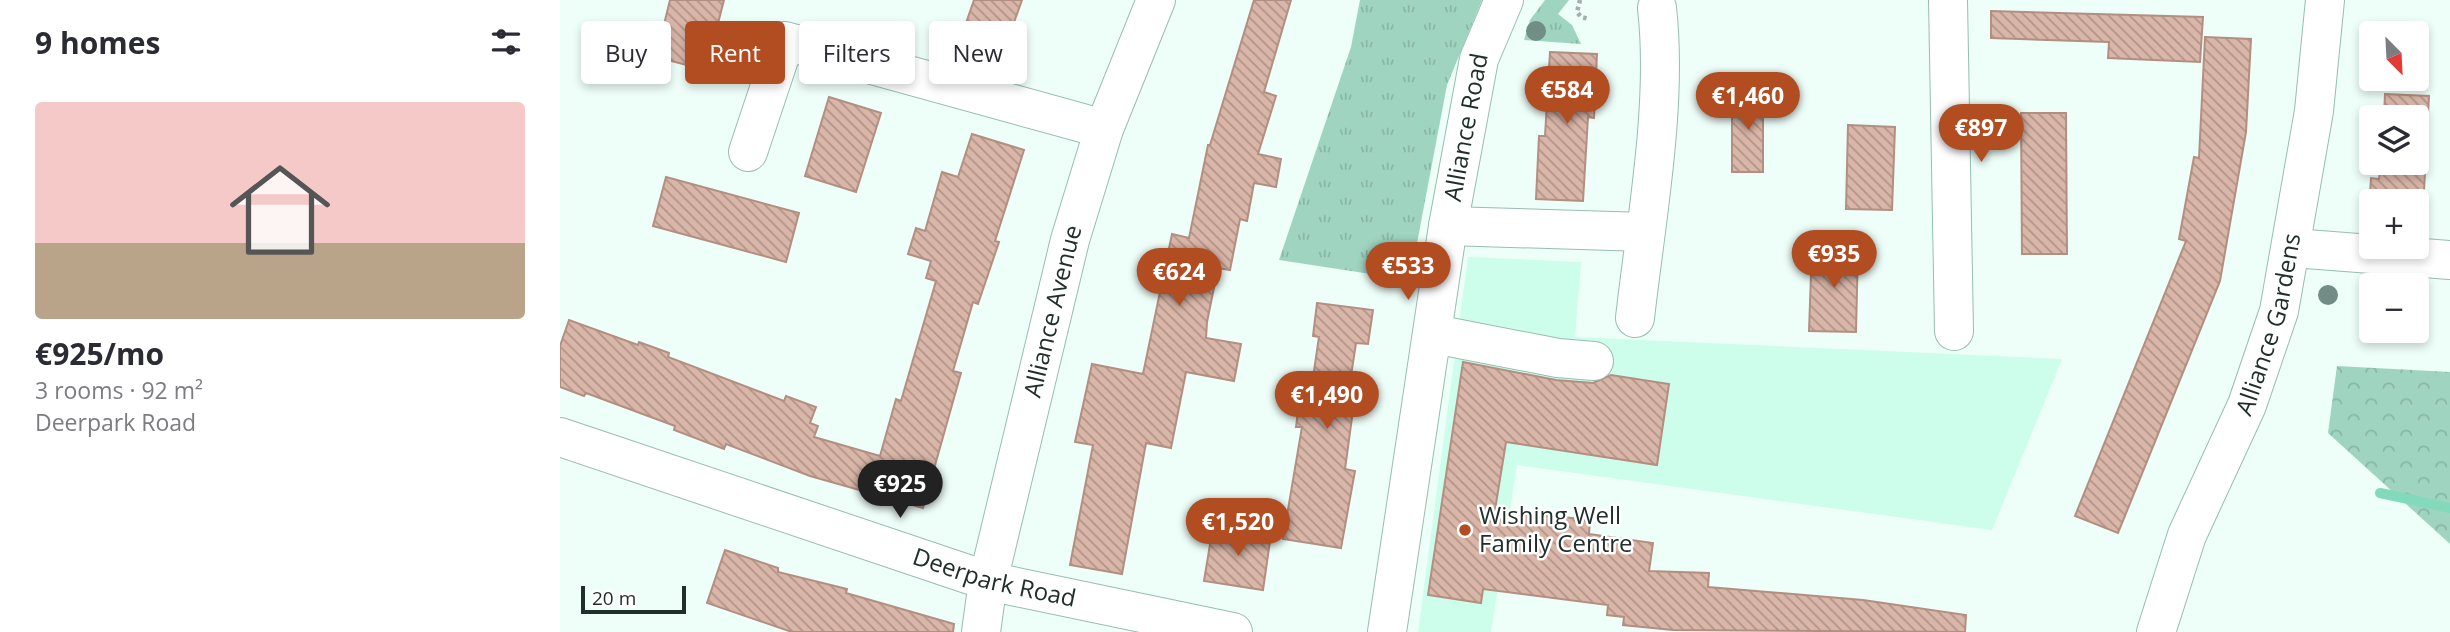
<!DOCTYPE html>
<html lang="en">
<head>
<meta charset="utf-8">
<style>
	body { margin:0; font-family:"Open Sans",sans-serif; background:#f2f2f3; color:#2b2b33; height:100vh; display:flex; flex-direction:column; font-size:26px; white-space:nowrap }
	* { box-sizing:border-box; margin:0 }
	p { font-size:23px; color:#7c7c81 }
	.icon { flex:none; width:38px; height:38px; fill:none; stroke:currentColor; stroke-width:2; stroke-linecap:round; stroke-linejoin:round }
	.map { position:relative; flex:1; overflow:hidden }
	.sheet { display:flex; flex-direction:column; background:#fff; width:560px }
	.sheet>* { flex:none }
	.top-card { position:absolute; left:21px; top:21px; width:665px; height:63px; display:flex; gap:14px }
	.needle { width:46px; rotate:156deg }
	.buttons { position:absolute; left:1799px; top:21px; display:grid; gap:14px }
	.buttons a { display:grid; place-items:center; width:70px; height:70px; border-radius:7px; background:#fff; box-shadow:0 4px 10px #0003; font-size:35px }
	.scale { position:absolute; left:21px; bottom:18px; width:105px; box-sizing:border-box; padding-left:7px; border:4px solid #202f2a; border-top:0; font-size:19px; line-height:24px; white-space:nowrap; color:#202f2a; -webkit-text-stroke:5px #fff; paint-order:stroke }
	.price { position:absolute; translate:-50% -60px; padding:0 16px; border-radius:24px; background:#b24c21; color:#fff; font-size:23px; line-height:46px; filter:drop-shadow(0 2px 4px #0008) }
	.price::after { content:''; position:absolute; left:50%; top:42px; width:21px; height:16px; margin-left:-10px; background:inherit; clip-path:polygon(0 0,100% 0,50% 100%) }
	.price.active { background:#222; color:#fff }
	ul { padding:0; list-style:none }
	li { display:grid; align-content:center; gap:14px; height:371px; padding:0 35px }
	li+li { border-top:2px solid #e1e1e2 }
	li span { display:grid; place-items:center; height:217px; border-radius:7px; color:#555 }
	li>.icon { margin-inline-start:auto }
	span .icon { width:126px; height:126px; fill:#fffc; stroke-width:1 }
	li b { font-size:30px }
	h2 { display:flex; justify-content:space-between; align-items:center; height:84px; padding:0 35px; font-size:30px }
	.tag { padding:0 24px; border-radius:7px; background:#fff; box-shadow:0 4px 10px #0003; font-size:24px; line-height:63px }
	.tag.active { background:#b24c21; color:#fff }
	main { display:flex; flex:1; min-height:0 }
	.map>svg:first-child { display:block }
	.built { fill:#ccfeeb }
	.grass { fill:url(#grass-tufts) }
	.forest { fill:url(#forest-crowns) }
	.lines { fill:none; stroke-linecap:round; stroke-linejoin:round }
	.stream { stroke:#83d9bc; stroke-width:10 }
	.building { fill:url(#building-back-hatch); stroke:#b28f82; stroke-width:2 }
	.minor-casing { stroke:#97beb0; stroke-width:40 }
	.path { stroke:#a1b0ab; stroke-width:4.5; stroke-dasharray:3.5 3.5; stroke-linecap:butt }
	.minor { stroke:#fff; stroke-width:38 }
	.tree { fill:#708e85 }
	.poi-dot { fill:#b24c21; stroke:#fff; stroke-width:2.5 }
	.labels { text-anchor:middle; stroke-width:5; stroke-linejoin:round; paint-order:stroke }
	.street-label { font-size:24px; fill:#202f2a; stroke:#fff }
	.poi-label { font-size:24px; fill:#202f2a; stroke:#fff; text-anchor:start }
</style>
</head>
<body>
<main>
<section class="sheet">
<h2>9 homes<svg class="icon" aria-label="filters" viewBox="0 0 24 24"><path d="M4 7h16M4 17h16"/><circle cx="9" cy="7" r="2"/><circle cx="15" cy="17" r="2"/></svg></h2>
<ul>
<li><span style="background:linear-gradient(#f6c9c9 65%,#b9a48a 0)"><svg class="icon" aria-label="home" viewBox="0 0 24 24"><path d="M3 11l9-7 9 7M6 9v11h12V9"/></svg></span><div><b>€925/mo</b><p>3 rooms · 92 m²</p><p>Deerpark Road</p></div></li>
</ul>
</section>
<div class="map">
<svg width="1890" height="632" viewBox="0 0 1890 632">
	<defs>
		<pattern id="grass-tufts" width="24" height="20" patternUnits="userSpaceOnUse" patternTransform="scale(1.75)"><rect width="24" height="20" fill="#9fd4c1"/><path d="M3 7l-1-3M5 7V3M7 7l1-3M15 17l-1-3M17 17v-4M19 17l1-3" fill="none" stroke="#89b6a6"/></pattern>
		<pattern id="forest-crowns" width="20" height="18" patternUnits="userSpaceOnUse" patternTransform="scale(1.75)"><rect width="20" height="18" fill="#9fd4c1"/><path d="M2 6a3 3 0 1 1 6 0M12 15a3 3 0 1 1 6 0" fill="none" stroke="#89b6a6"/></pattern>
		<pattern id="building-back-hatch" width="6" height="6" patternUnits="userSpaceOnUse" patternTransform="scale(1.75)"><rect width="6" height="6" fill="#dab6a8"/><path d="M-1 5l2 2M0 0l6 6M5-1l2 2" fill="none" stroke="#b09489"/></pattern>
	</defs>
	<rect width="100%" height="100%" fill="#eefef8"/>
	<path class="built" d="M908,257L1021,262L1015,337L1502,359L1432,530L957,465L931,632H858Z"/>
	<g class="grass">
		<path d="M800,0H922L887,85L850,280L719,260L791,47Z"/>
		<path d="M985,0H1009L998,14L1012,25L1021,44L964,40L970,20Z"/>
	</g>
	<path class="forest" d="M1777,366L1890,372V544L1768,433Z"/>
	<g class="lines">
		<path class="stream" d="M1820,493L1890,508"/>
	</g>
	<g class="building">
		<path d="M110,0H164L146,70L96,57Z"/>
		<path d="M414,0H462L439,64L397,49Z"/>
		<path d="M694,0H731L704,92L716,96L698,154L721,159L716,187L694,183L687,221L680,219L670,270L658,268L647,322L646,338L681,344L674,381L626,372L611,448L586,443L562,574L510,565L533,445L515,442L532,364L583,374L612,234L629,238L648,145H650Z"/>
		<path d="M1431,11L1643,17L1640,62L1548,58L1549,42L1431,38Z"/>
		<path d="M1645,37L1691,39L1686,132L1660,281L1558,533L1515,516L1626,241L1619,239L1634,157L1639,158Z"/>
		<path d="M990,52L1037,54L1034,118L1028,117L1023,201L976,199L979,136H985Z"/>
		<rect x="1172" y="93" width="31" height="79"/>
		<path d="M1825,94L1869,96L1862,229L1857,228V201H1811V225H1808L1811,178L1819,179L1821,163H1857V117H1824Z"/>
		<path d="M269,97L321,113L296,192L245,176Z"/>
		<path d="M1461,113H1506L1507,254H1462Z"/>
		<path d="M1288,125L1335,127L1332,210L1286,209Z"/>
		<path d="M412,134L464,150L435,241L439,242L418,304L413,302L393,371L401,373L363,508L250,476L166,444L164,449L114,430L115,426L26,393L24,396L0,387V346L9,320L78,345L79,342L109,353L108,357L224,401L226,396L256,407L250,423L258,426L254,437L320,456L336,399L341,401L376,281L366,278L371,261L348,254L356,228L365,231L382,172L398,177Z"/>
		<path d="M106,177L239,213L226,262L93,226Z"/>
		<path d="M1252,247L1298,248L1296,332L1249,331Z"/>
		<path d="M757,303L813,310L808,344L796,343L787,402L794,403L785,469L795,471L781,548L723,539L742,427H736L740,396L750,398L759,337L753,336Z"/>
		<path d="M903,362L996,380L1033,383L1051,375L1109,384L1097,465L946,442L935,510L1030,520L1029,534L1093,543L1089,571L1149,573L1148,587L1303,600L1406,615L1405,632L1113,630L1063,625L1064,617L1047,615L1048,605L923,589L921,603L868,595Z"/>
		<path d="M653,526L711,534L703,590L644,581Z"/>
		<path d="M165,550L218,568V572L287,589L286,593L394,624L393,632H232L147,603Z"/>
	</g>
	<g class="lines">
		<defs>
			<g id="minor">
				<path d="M1388,0L1394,331"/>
				<path d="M188,152L225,41L544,129"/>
				<path d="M888,226L1085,232"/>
				<path d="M1733,248L1890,260"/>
				<path d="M1075,318C1086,220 1108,105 1097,8"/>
				<path d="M874,334L998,358L1034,361"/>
				<path id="s1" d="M0,437L428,581L673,632"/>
				<path id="s2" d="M421,632L428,581L510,240L544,129L596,0"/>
				<path id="s3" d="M827,632L888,226L919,59L944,0"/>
				<path id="s4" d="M1596,632L1627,535L1687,405L1719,311L1754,111L1765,0"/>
			</g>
		</defs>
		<use href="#minor" class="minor-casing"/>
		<path class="path" d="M1020,0L1017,12L1021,17L1029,19"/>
		<use href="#minor" class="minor"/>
	</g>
	<g class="tree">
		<circle cx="976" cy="31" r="10"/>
		<circle cx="1768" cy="295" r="10"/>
	</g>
	<circle class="poi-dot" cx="905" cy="530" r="7"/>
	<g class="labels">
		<g class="street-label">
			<text dy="8" stroke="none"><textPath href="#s3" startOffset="511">Alliance Road</textPath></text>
			<text dy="8" stroke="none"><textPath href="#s2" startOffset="329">Alliance Avenue</textPath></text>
			<text dy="8" stroke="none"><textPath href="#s4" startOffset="329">Alliance Gardens</textPath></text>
			<text dy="8" stroke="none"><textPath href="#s1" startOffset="457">Deerpark Road</textPath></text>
		</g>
		<g class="poi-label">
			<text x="919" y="524">Wishing Well<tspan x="919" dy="28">Family Centre</tspan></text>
		</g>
	</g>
</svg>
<div class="buttons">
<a><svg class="needle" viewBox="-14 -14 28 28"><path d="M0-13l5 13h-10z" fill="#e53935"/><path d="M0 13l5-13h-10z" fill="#7c7c81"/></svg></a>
<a><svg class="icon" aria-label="layers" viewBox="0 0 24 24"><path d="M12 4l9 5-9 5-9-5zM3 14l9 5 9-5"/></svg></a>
<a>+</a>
<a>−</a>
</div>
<div class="scale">20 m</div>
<b class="price" style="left:1007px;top:126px">€584</b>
<b class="price" style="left:1188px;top:132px">€1,460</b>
<b class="price" style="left:1421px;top:164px">€897</b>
<b class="price" style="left:1274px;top:290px">€935</b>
<b class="price" style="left:848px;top:302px">€533</b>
<b class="price" style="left:619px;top:308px">€624</b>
<b class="price" style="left:767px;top:431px">€1,490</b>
<b class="price active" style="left:340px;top:520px">€925</b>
<b class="price" style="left:678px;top:558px">€1,520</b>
<div class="top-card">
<a class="tag">Buy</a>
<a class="tag active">Rent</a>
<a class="tag">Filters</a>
<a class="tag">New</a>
</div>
</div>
</main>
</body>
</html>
